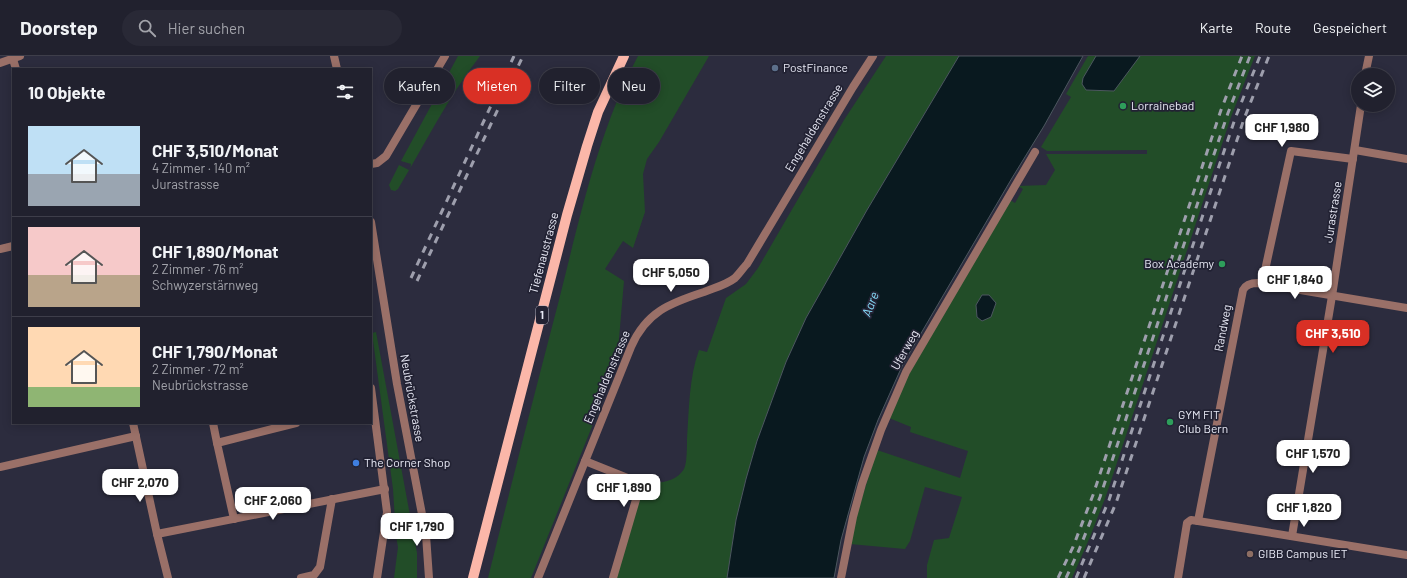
<!DOCTYPE html>
<html lang="de">
<head>
<meta charset="utf-8">
<style>
	body { margin:0; font-family:Barlow,sans-serif; background:#292936; color:#f1f3f6; height:100vh; display:flex; flex-direction:column; font-size:15px; white-space:nowrap }
	* { box-sizing:border-box; margin:0 }
	p { font-size:13px; color:#a2a3aa }
	.icon { flex:none; width:22px; height:22px; fill:none; stroke:currentColor; stroke-width:2; stroke-linecap:round; stroke-linejoin:round }
	.map { position:relative; flex:1; overflow:hidden }
	.drawer { position:absolute; left:12px; top:12px; width:360px; height:356px; display:flex; flex-direction:column; background:#21212e; border-radius:0px; box-shadow:0 2px 10px #0003,0 0 0 1px #3e3e4a }
	.drawer>* { flex:none }
	.banner { position:absolute; left:384px; top:12px; width:380px; height:36px; display:flex; gap:8px }
	.tools { position:absolute; left:1351px; top:12px; display:grid; gap:8px }
	.tools a { display:grid; place-items:center; width:44px; height:44px; border-radius:50%; background:#21212e; box-shadow:0 2px 10px #0003,0 0 0 1px #3e3e4a; font-size:20px }
	.price { position:absolute; translate:-50% -34px; padding:0 9px; border-radius:8px; background:#fff; color:#222; font-size:13px; line-height:26px; filter:drop-shadow(0 1px 2px #0008) }
	.price::after { content:''; position:absolute; left:50%; top:24px; width:12px; height:9px; margin-left:-6px; background:inherit; clip-path:polygon(0 0,100% 0,50% 100%) }
	.price.active { background:#d93025; color:#fff }
	ul { padding:0; list-style:none }
	li { display:flex; align-items:center; gap:12px; height:100px; padding:0 16px }
	li+li { border-top:1px solid #3e3e4a }
	li span { display:grid; place-items:center; flex:none; width:112px; height:80px; border-radius:0px; color:#555 }
	li>.icon { margin-inline-start:auto }
	span .icon { width:48px; height:48px; fill:#fffc; stroke-width:1 }
	li b { font-size:17px }
	h2 { display:flex; justify-content:space-between; align-items:center; height:48px; padding:0 16px; font-size:17px }
	.pill { padding:0 14px; border-radius:18px; background:#21212e; box-shadow:0 2px 10px #0003,0 0 0 1px #3e3e4a; font-size:14px; line-height:36px }
	.pill.active { background:#d93025; color:#fff }
	header { display:flex; align-items:center; gap:24px; box-sizing:border-box; height:56px; padding:0 20px; background:#21212e; border-bottom:1px solid #3e3e4a }
	header strong { font-size:19px }
	nav { display:flex; gap:22px; margin-inline-start:auto; font-size:14px }
	.search { width:280px; height:36px; background:#292936; display:flex; align-items:center; gap:10px; box-sizing:border-box; padding:0 14px; border-radius:22px; color:#a2a3aa; font-size:15px }
	.map>svg:first-child { display:block }
	.green { fill:#224d28 }
	.water { fill:#09191f; stroke:#4c575f }
	.lines { fill:none; stroke-linecap:round; stroke-linejoin:round }
	.minor { stroke:#9a7068; stroke-width:8 }
	.tertiary { stroke:#9a7068; stroke-width:8 }
	.primary { stroke:#fbb7a9; stroke-width:10 }
	.rail { stroke:#9e9fad; stroke-width:3; stroke-dasharray:7 7; stroke-linecap:butt }
	.service-dot { fill:#5c6f8a; stroke:#223; stroke-width:1.5 }
	.leisure-dot { fill:#2e9e5b; stroke:#223; stroke-width:1.5 }
	.shop-dot { fill:#3f7fe0; stroke:#223; stroke-width:1.5 }
	.education-dot { fill:#8d6e63; stroke:#223; stroke-width:1.5 }
	.labels { text-anchor:middle; stroke-width:3.5; stroke-linejoin:round; paint-order:stroke }
	.shield { fill:#223; stroke:#adadbb; stroke-width:1 }
	.shield-label { font-size:11px; font-weight:bold; fill:#e8e9f5 }
	.poi-label { font-size:12px; fill:#e8e9f5; stroke:#223; text-anchor:start }
	.street-label { font-size:12px; fill:#e8e9f5; stroke:#223 }
	.water-label { font-size:13px; font-style:italic; fill:#83d7f4; stroke:#223 }
</style>
</head>
<body>
<header>
<strong>Doorstep</strong>
<div class="search"><svg class="icon" aria-label="search" viewBox="0 0 24 24"><circle cx="10" cy="10" r="6"/><path d="M15 15l6 6"/></svg>Hier suchen</div>
<nav><a>Karte</a><a>Route</a><a>Gespeichert</a></nav>
</header>
<div class="map">
<svg width="1407" height="522" viewBox="0 0 1407 522">
	<rect width="100%" height="100%" fill="#2c2c3e"/>
	<g class="green">
		<path d="M458,0H480C448,41 425,88 398,133L395,135L391,134L389,129L399,109L409,114L410,113L411,108L401,105Z"/>
		<path d="M638,0H709L659,86L647,103L643,118L645,156L633,192L623,185L605,213L624,225L618,294L622,296L531,522H488C511,429 535,336 559,244C580,161 598,76 638,0Z"/>
		<path d="M886,0H959L867,154L806,262L786,306L757,385L746,423L736,464L727,522H613L640,430L647,429L649,421L654,423L655,427C666,426 677,424 684,413C687,408 687,390 687,383C689,354 689,321 699,294L707,296L726,242L746,228L758,212L844,64Z"/>
		<path d="M1088,0H1255L1231,61L1106,440L1090,481L1072,522H927V509L934,484L949,482L962,441L925,431L910,485L905,493L850,488L856,461L877,394L960,422L968,395L910,376L911,371L889,362L909,318L1010,144L1015,147L1023,133L1018,130L1046,129L1055,114L1046,98H1147V94L1047,95L1041,91L1071,41L1066,38Z"/>
		<path d="M376,276L417,497V522H394L398,491L396,480L393,433L372,277Z"/>
	</g>
	<g class="water">
		<path d="M959,0H1083L1044,70L1012,122L903,308L878,364L864,401L841,484L834,522H727L736,464L746,423L757,385L786,306L806,262L867,154Z"/>
		<path d="M1096,0H1140L1114,35L1086,34L1082,28L1083,22Z"/>
		<path d="M982,239H989L996,247L991,261L982,265L977,261L976,249Z"/>
	</g>
	<g class="lines">
		<g class="minor">
			<path d="M12,0L16,13"/>
			<path d="M334,0L337,13"/>
			<path d="M0,7L20,0"/>
			<path d="M1365,19L1369,0"/>
			<path d="M1355,94L1407,103"/>
			<path d="M0,193L13,190"/>
			<path d="M1262,228L1291,95L1353,103"/>
			<path d="M371,332L387,456L377,522"/>
			<path d="M133,367L157,478L168,522"/>
			<path d="M213,367L217,387"/>
			<path d="M585,405L635,425L639,428L640,430L613,522"/>
			<path d="M0,411L136,380"/>
			<path d="M234,463L217,387L296,367"/>
			<path d="M1198,465L1407,499"/>
			<path d="M157,478L385,433"/>
			<path d="M1292,480L1332,240L1361,49"/>
			<path d="M301,522L314,519L320,511L332,443"/>
			<path d="M538,522L631,291C646,256 670,247 704,236C714,232 726,229 735,222C739,218 743,212 747,208L853,31L873,0"/>
			<path d="M841,522L853,461L862,428L881,374L906,316L1035,96"/>
			<path d="M1178,522L1187,467L1191,464L1198,465L1243,234C1246,228 1252,227 1258,227L1407,252"/>
		</g>
		<g class="tertiary">
			<path d="M371,108L377,107L386,100L445,0"/>
			<path d="M371,166L397,328L426,479L429,522"/>
		</g>
		<path class="primary" d="M473,522L567,159L587,90L598,56L624,0"/>
		<g class="rail">
			<path d="M411,222L514,0"/>
			<path d="M417,225L523,0"/>
			<path d="M1058,522L1073,491L1093,439L1221,54L1242,0"/>
			<path d="M1066,522L1079,494L1100,441L1210,110L1228,57L1250,0"/>
			<path d="M1076,522L1109,444L1218,113L1236,60L1260,0"/>
			<path d="M1084,522L1116,447L1244,63L1269,0"/>
		</g>
	</g>
	<circle class="service-dot" cx="775" cy="12" r="4"/>
	<g class="leisure-dot">
		<circle cx="1123" cy="50" r="4"/>
		<circle cx="1222" cy="208" r="4"/>
		<circle cx="1170" cy="366" r="4"/>
	</g>
	<circle class="shop-dot" cx="356" cy="407" r="4"/>
	<circle class="education-dot" cx="1250" cy="498" r="4"/>
	<g class="labels">
		<rect class="shield" x="536" y="250" width="12" height="18" rx="3"/>
		<g class="shield-label">
			<text x="542" y="263">1</text>
		</g>
		<g class="poi-label">
			<text x="783" y="16">PostFinance</text>
			<text x="1131" y="54">Lorrainebad</text>
			<text x="1214" y="212" text-anchor="end">Box Academy</text>
			<text x="1178" y="363">GYM FIT<tspan x="1178" dy="14">Club Bern</tspan></text>
			<text x="364" y="411">The Corner Shop</text>
			<text x="1258" y="502">GIBB Campus IET</text>
		</g>
		<g class="street-label">
			<text transform="translate(814 72) rotate(-59)" y="4">Engehaldenstrasse</text>
			<text transform="translate(1333 156) rotate(-81)" y="4">Jurastrasse</text>
			<text transform="translate(544 197) rotate(-75)" y="4">Tiefenaustrasse</text>
			<text transform="translate(1223 272) rotate(-79)" y="4">Randweg</text>
			<text transform="translate(905 294) rotate(-61)" y="4">Uferweg</text>
			<text transform="translate(607 321) rotate(-67)" y="4">Engehaldenstrasse</text>
			<text transform="translate(412 342) rotate(80)" y="4">Neubrückstrasse</text>
		</g>
		<g class="water-label">
			<text transform="translate(870 248) rotate(-69)" y="5">Aare</text>
		</g>
	</g>
</svg>
<div class="tools">
<a><svg class="icon" aria-label="layers" viewBox="0 0 24 24"><path d="M12 4l9 5-9 5-9-5zM3 14l9 5 9-5"/></svg></a>
</div>
<b class="price" style="left:1282px;top:92px">CHF 1,980</b>
<b class="price" style="left:671px;top:237px">CHF 5,050</b>
<b class="price" style="left:1295px;top:244px">CHF 1,840</b>
<b class="price active" style="left:1333px;top:298px">CHF 3,510</b>
<b class="price" style="left:1313px;top:418px">CHF 1,570</b>
<b class="price" style="left:140px;top:447px">CHF 2,070</b>
<b class="price" style="left:624px;top:452px">CHF 1,890</b>
<b class="price" style="left:273px;top:465px">CHF 2,060</b>
<b class="price" style="left:1304px;top:472px">CHF 1,820</b>
<b class="price" style="left:417px;top:491px">CHF 1,790</b>
<div class="banner">
<a class="pill">Kaufen</a>
<a class="pill active">Mieten</a>
<a class="pill">Filter</a>
<a class="pill">Neu</a>
</div>
<section class="drawer">
<h2>10 Objekte<svg class="icon" aria-label="filters" viewBox="0 0 24 24"><path d="M4 7h16M4 17h16"/><circle cx="9" cy="7" r="2"/><circle cx="15" cy="17" r="2"/></svg></h2>
<ul>
<li><span style="background:linear-gradient(#bfe0f5 60%,#9aa5b1 0)"><svg class="icon" aria-label="home" viewBox="0 0 24 24"><path d="M3 11l9-7 9 7M6 9v11h12V9"/></svg></span><div><b>CHF 3,510/Monat</b><p>4 Zimmer · 140 m²</p><p>Jurastrasse</p></div></li>
<li><span style="background:linear-gradient(#f6c9c9 60%,#b9a48a 0)"><svg class="icon" aria-label="home" viewBox="0 0 24 24"><path d="M3 11l9-7 9 7M6 9v11h12V9"/></svg></span><div><b>CHF 1,890/Monat</b><p>2 Zimmer · 76 m²</p><p>Schwyzerstärnweg</p></div></li>
<li><span style="background:linear-gradient(#ffd9b3 75%,#8fb573 0)"><svg class="icon" aria-label="home" viewBox="0 0 24 24"><path d="M3 11l9-7 9 7M6 9v11h12V9"/></svg></span><div><b>CHF 1,790/Monat</b><p>2 Zimmer · 72 m²</p><p>Neubrückstrasse</p></div></li>
</ul>
</section>
</div>
</body>
</html>
